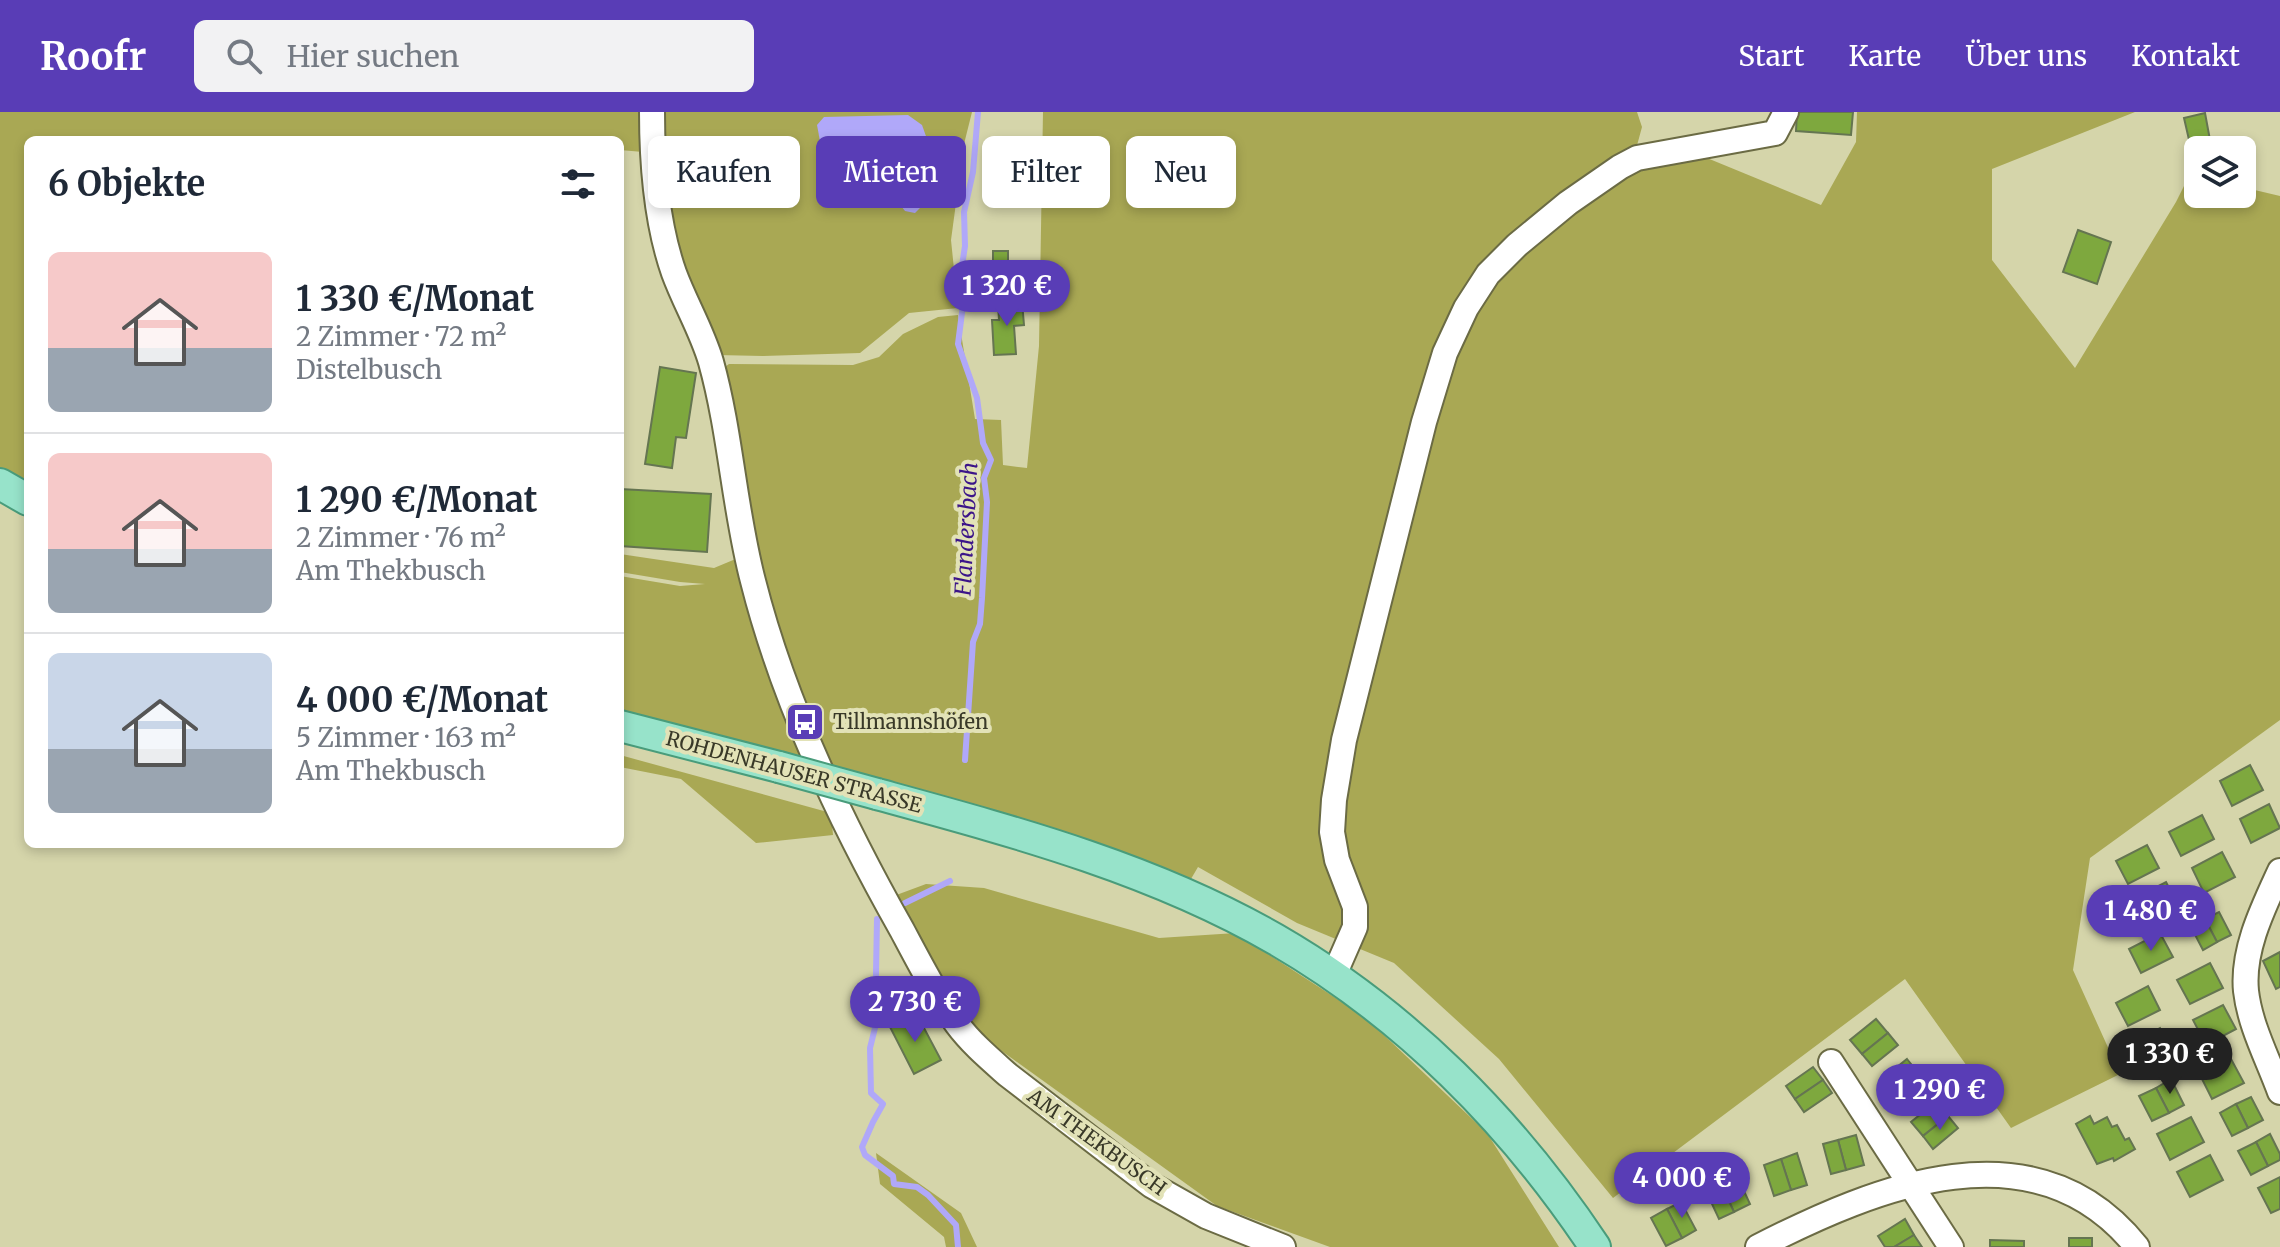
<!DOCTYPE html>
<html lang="de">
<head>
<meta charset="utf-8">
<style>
	body { margin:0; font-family:Merriweather,serif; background:#f2f2f3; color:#1f2937; height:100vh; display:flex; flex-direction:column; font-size:30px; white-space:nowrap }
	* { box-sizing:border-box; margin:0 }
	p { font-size:26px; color:#747a83 }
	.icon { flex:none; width:44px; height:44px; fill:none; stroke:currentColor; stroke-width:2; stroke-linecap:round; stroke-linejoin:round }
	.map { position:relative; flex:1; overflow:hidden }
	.side { position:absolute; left:24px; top:24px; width:600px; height:712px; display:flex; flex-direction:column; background:#fff; border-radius:12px; box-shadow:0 4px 12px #0003 }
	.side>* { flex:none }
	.hud { position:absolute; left:648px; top:24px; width:760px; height:72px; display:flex; gap:16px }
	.fabs { position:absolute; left:2184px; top:24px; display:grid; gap:16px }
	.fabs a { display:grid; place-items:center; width:72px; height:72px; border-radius:12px; background:#fff; box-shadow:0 4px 12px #0003; font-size:40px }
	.price { position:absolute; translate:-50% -68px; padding:0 18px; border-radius:28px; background:#593db6; color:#fff; font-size:26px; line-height:52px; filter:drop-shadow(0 2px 4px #0008) }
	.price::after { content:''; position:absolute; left:50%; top:48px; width:24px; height:18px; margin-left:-12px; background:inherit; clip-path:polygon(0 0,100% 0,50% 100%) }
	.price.on { background:#222; color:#fff }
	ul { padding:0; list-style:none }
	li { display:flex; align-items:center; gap:24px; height:200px; padding:0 24px }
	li+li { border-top:2px solid #e0e1e3 }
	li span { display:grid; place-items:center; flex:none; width:224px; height:160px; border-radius:12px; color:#555 }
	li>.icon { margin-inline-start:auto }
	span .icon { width:96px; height:96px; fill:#fffc; stroke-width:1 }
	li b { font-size:34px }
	h2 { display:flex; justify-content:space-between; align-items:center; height:96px; padding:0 24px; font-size:34px }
	.tag { padding:0 28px; border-radius:12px; background:#fff; box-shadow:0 4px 12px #0003; font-size:28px; line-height:72px }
	.tag.on { background:#593db6; color:#fff }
	header { display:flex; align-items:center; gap:48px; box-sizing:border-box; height:112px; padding:0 40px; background:#593db6; color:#fff }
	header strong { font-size:38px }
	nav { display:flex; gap:44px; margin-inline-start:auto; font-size:28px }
	.search { width:560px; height:72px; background:#f2f2f3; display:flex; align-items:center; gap:20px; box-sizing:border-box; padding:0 28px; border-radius:12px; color:#747a83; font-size:30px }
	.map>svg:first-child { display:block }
	.green { fill:#a9a854 }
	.water { fill:#b0a8f9 }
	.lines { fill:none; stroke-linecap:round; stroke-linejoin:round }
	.stream { stroke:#b0a8f9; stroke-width:6 }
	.building { fill:#7ea83e; stroke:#657551; stroke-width:2 }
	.minor-casing { stroke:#6b6b44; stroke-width:28 }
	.major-casing { stroke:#499c7b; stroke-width:34 }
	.minor { stroke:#fff; stroke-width:24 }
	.major { stroke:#97e3ca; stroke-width:30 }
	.major-bridge-casing { stroke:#499c7b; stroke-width:34; stroke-linecap:butt }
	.major-bridge { stroke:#97e3ca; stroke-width:30 }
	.labels { text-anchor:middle; stroke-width:8; stroke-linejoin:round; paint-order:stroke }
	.poi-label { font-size:20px; fill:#393928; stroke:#e2e2b7; text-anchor:start }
	.street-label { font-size:20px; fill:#393928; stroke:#e2e2b7 }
	.water-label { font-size:22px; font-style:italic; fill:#3b1489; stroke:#e2e2b7 }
</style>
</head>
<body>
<header>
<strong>Roofr</strong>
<div class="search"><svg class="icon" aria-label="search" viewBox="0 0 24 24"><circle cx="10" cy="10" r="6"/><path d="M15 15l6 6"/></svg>Hier suchen</div>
<nav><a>Start</a><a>Karte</a><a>Über uns</a><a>Kontakt</a></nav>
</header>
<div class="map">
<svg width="2280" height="1135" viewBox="0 0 2280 1135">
	<rect width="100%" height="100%" fill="#d5d5aa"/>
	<g class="green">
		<path d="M0,0H644L643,40L620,38V28H28V374L0,358Z"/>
		<path d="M661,0H972L964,32L951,128L958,196L909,201L860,241L763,244L717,243L678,149L668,107Z"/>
		<path d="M1043,0H1637L1642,15L1636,37L1579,67L1539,101L1630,56L1707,46L1821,93L1856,30L1857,0H2135L1992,57V148L2075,256L2176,90L2189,64L2198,66V82H2242V75L2280,84V608L2090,746L2073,858L2120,962L2011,1016L1905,867L1613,1086L1499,947L1394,851L1297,811L1198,755L1188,772L828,656L758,467L722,257L729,252L853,253L879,245L903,222L938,205L958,203L975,307L1001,308L1003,353L1027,356L1039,234Z"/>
		<path d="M620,442L714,456L738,446L807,647L620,600V464L680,474L705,472L680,470L620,460Z"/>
		<path d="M620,643L831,701L833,723L756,731L681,667L620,655Z"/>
		<path d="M926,772L984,776L1159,826L1236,821L1365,905L1487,1021L1559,1135H1330L1217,1094L978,922L891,785Z"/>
		<path d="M876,1041L961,1101L977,1135H946L944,1125L880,1072Z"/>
	</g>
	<g class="water">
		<path d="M908,3L922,13L927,27L922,44L914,51L898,58L838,61L824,51L817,13L824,5Z"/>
		<path d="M912,65L922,69L923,93L915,101L905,99L898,90L902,70Z"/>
	</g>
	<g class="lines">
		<g class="stream">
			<path d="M965,648L973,530L980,512L982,486L987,390L984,366L991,348L983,331L977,286L958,232L963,193L960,167L965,134L964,100L973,60L978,0"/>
			<path d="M905,791L950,769"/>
			<path d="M877,807L875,916L870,936L871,981L883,992L873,1010L862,1035L865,1043L893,1064L894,1072L917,1075L928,1083L956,1113L958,1135"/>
		</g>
	</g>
	<g class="building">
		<path d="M1797,0H1853L1851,23L1796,19Z"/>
		<path d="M2205,1L2210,28L2190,32L2184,6Z"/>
		<path d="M2078,118L2111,130L2097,172L2063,160Z"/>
		<rect x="993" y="139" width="15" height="26"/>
		<path d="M1022,190L1024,213L1014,214L1016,242L994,243L992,208H999L998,192Z"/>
		<path d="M660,255L696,261L686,326L676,325L672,356L645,352Z"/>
		<path d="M620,377L711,382L707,440L620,434Z"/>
		<path d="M2250,653L2263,678L2232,694L2220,669Z"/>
		<path d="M2269,692L2280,716L2251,731L2240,707Z"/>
		<path d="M2202,703L2214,727L2181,744L2169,720Z"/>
		<path d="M2147,733L2159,756L2128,772L2116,749Z"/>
		<path d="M2222,740L2235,765L2204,781L2192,756Z"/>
		<path d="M2166,770L2178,794L2147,810L2135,786Z"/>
		<path d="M2219,800L2231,823L2217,830L2205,807Z"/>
		<path d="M2205,807L2217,830L2203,838L2191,815Z"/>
		<path d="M2160,821L2173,845L2141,861L2129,837Z"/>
		<path d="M2280,840V875L2276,877L2263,849Z"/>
		<path d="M2210,851L2223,876L2190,892L2177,868Z"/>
		<path d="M2148,874L2160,898L2128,914L2116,891Z"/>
		<path d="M2223,893L2236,917L2206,933L2193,908Z"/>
		<path d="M916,901L941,948L914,962L890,915Z"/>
		<path d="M1876,907L1888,921L1862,942L1850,928Z"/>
		<path d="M2160,916L2173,941L2140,958L2128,933Z"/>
		<path d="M1888,921L1898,933L1872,954L1862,942Z"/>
		<path d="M1907,947L1919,962L1893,983L1881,968Z"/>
		<path d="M2231,947L2244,971L2212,987L2200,963Z"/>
		<path d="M1813,955L1823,968L1795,987L1786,974Z"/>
		<path d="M1919,962L1929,974L1903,995L1893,983Z"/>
		<path d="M2171,967L2184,993L2169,1001L2156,976Z"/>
		<path d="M1823,968L1832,981L1804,1000L1795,987Z"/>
		<path d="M2156,976L2169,1001L2152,1009L2139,984Z"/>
		<path d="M2251,985L2263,1008L2248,1016L2236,992Z"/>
		<path d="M1936,990L1948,1004L1923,1024L1911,1010Z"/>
		<path d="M2236,992L2248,1016L2232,1024L2220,1001Z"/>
		<path d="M1948,1004L1958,1016L1933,1037L1923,1024Z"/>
		<path d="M2090,1004L2094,1012L2107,1005L2112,1015L2117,1013L2125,1028L2129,1026L2135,1037L2114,1049L2113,1046L2097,1052L2076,1012Z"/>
		<path d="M2191,1005L2204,1030L2170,1048L2157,1022Z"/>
		<path d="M2270,1022L2280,1042V1048L2268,1054L2256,1030Z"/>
		<path d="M1856,1023L1864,1053L1846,1058L1838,1028Z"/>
		<path d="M1838,1028L1846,1058L1831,1062L1823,1032Z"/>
		<path d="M2256,1030L2268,1054L2251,1063L2238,1039Z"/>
		<path d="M1797,1041L1807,1073L1791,1078L1781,1047Z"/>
		<path d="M2210,1043L2223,1068L2190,1085L2177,1060Z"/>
		<path d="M1781,1047L1791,1078L1774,1084L1764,1053Z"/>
		<path d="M1737,1064L1750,1092L1734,1100L1721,1072Z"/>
		<path d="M2280,1065V1097L2271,1101L2258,1076Z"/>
		<path d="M1721,1072L1734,1100L1719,1107L1706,1079Z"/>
		<path d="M1681,1090L1696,1118L1682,1126L1667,1097Z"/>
		<path d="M1667,1097L1682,1126L1666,1134L1651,1106Z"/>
		<path d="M1905,1107L1914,1123L1894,1135H1885L1878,1124Z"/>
		<path d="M1914,1123L1922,1135H1894Z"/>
		<rect x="2069" y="1126" width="23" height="9"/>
		<path d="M1990,1128L2024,1129V1135H1990Z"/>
	</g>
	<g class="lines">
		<defs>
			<g id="minor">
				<path d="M652,0C652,53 656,110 674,161C685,191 702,219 711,250C731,322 734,397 753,469C783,588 842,712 902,818C919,850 936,883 957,912C971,931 990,947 1008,963L1151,1073L1206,1104L1283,1135"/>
				<path d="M2280,759C2263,796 2242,838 2246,879C2250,914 2268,947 2280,980"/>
				<path d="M1334,863L1355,815V795L1337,748L1332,720L1334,688L1344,628L1424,310L1445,241L1466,196L1488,162L1517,133L1568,91L1620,55L1637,46L1775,21L1786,0"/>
				<path d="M1831,950L1951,1135"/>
				<path d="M1758,1135C1875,1075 2036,1008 2137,1135"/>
			</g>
			<g id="major">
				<path d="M0,372L28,388"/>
				<path d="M620,614L779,655"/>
				<path d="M877,682C1012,719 1152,756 1275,827C1405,902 1512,1010 1595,1135"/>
			</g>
		</defs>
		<use href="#minor" class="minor-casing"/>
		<use href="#major" class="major-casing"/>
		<use href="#minor" class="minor"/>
		<use href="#major" class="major"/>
		<defs>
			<path id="major-bridge" d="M779,655L877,682"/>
		</defs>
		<use href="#major-bridge" class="major-bridge-casing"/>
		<use href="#major-bridge" class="major-bridge"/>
	</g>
	<defs>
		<symbol id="bus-square" viewBox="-11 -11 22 22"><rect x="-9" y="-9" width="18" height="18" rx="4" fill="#593db6" stroke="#e2e2b7"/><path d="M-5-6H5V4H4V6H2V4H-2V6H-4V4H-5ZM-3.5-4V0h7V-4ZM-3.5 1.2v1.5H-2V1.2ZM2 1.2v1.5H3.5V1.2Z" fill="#fff"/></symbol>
	</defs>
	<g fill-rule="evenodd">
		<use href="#bus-square" x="783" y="588" width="44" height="44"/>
	</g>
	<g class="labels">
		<g class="poi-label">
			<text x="833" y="617">Tillmannshöfen</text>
		</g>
		<g class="street-label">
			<text transform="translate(794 660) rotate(15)" y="7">ROHDENHAUSER STRASSE</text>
			<text transform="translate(1097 1030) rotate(36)" y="7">AM THEKBUSCH</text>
		</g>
		<g class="water-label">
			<text transform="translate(966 417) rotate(-87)" y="8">Flandersbach</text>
		</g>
	</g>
</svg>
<div class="fabs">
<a><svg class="icon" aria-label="layers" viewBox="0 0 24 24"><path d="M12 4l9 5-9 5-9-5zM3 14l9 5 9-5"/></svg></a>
</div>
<b class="price" style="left:1007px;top:216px">1 320 €</b>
<b class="price" style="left:2151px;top:841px">1 480 €</b>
<b class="price" style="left:915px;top:932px">2 730 €</b>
<b class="price on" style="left:2170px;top:984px">1 330 €</b>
<b class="price" style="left:1940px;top:1020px">1 290 €</b>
<b class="price" style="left:1682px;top:1108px">4 000 €</b>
<div class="hud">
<a class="tag">Kaufen</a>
<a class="tag on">Mieten</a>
<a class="tag">Filter</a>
<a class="tag">Neu</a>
</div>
<section class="side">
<h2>6 Objekte<svg class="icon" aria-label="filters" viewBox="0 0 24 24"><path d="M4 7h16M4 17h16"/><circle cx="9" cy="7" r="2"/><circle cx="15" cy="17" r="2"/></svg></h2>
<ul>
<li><span style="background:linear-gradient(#f6c9c9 60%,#9aa5b1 0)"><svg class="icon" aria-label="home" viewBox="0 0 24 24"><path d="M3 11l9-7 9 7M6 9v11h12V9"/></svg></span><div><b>1 330 €/Monat</b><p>2 Zimmer · 72 m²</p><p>Distelbusch</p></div></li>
<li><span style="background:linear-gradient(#f6c9c9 60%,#9aa5b1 0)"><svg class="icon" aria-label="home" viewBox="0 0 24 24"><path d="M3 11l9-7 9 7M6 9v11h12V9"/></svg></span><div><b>1 290 €/Monat</b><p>2 Zimmer · 76 m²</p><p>Am Thekbusch</p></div></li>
<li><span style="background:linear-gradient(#c9d6e8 60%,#9aa5b1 0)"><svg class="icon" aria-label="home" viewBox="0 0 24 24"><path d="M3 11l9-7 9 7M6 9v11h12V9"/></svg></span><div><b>4 000 €/Monat</b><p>5 Zimmer · 163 m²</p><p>Am Thekbusch</p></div></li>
</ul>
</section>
</div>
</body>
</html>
